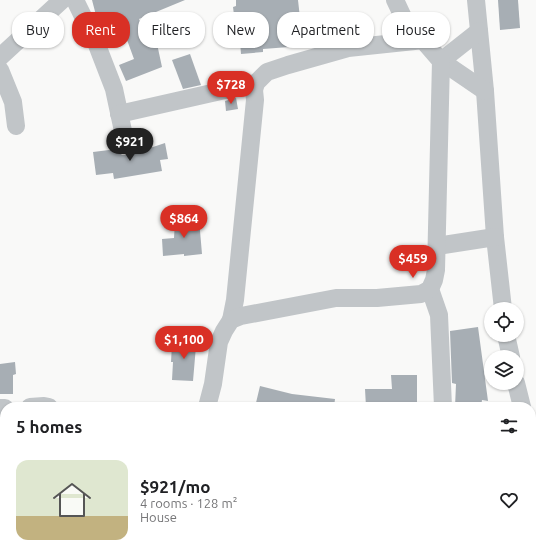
<!DOCTYPE html>
<html lang="en">
<head>
<meta charset="utf-8">
<style>
	body { margin:0; font-family:Ubuntu,sans-serif; background:#f2f2f2; color:#202124; height:100vh; display:flex; flex-direction:column; font-size:15px; white-space:nowrap }
	* { box-sizing:border-box; margin:0 }
	p { font-size:13px; color:#757577 }
	.icon { flex:none; width:22px; height:22px; fill:none; stroke:currentColor; stroke-width:2; stroke-linecap:round; stroke-linejoin:round }
	.map { position:relative; flex:1; overflow:hidden }
	.details { position:absolute; left:0px; top:402px; width:536px; height:156px; display:flex; flex-direction:column; background:#fff; border-radius:16px 16px 0 0; box-shadow:0 1px 3px #0004 }
	.details>* { flex:none }
	.top-card { position:absolute; left:12px; top:12px; width:512px; height:36px; display:flex; gap:8px }
	.controls { position:absolute; left:484px; top:302px; display:grid; gap:8px }
	.controls a { display:grid; place-items:center; width:40px; height:40px; border-radius:50%; background:#fff; box-shadow:0 1px 3px #0004; font-size:20px }
	.price { position:absolute; translate:-50% -34px; padding:0 9px; border-radius:14px; background:#d93025; color:#fff; font-size:13px; line-height:26px; filter:drop-shadow(0 1px 2px #0008) }
	.price::after { content:''; position:absolute; left:50%; top:24px; width:12px; height:9px; margin-left:-6px; background:inherit; clip-path:polygon(0 0,100% 0,50% 100%) }
	.price.on { background:#222; color:#fff }
	ul { padding:0; list-style:none }
	li { display:flex; align-items:center; gap:12px; height:100px; padding:0 16px }
	li+li { border-top:1px solid #e0e0e0 }
	li span { display:grid; place-items:center; flex:none; width:112px; height:80px; border-radius:12px; color:#555 }
	li>.icon { margin-inline-start:auto }
	span .icon { width:48px; height:48px; fill:#fffc; stroke-width:1 }
	li b { font-size:17px }
	h2 { display:flex; justify-content:space-between; align-items:center; height:48px; padding:0 16px; font-size:17px }
	.chip { padding:0 14px; border-radius:16px; background:#fff; box-shadow:0 1px 3px #0004; font-size:14px; line-height:36px }
	.chip.on { background:#d93025; color:#fff }
	.map>svg:first-child { display:block }
	.building { fill:#a7aeb4 }
	.lines { fill:none; stroke-linecap:round; stroke-linejoin:round }
	.minor { stroke:#c1c5c8; stroke-width:18 }
</style>
</head>
<body>
<div class="map">
<svg width="536" height="558" viewBox="0 0 536 558">
	<rect width="100%" height="100%" fill="#f9f9f8"/>
	<g class="building">
		<path d="M92,0H185L139,19L147,40L156,39L162,67L126,81L119,65L134,59L123,29L114,31L112,25L100,28L98,23Z"/>
		<path d="M236,0H298L301,27L337,23L338,36L302,40V46L263,49V52L241,54L239,30L236,31L233,7L236,6Z"/>
		<path d="M498,0H518L520,28L500,30Z"/>
		<path d="M190,54L201,85L183,89L172,60Z"/>
		<path d="M236,98L238,109L226,111L225,101Z"/>
		<path d="M165,143L168,159L160,160L162,171L114,179L113,173L96,175L93,152L117,149L119,152L122,155H128L133,153L135,150L153,147Z"/>
		<path d="M199,219L202,254L184,256V254L163,256L162,239L174,238L175,221Z"/>
		<path d="M478,327L488,401L482,400L481,407H455L456,384L452,383L450,331Z"/>
		<path d="M181,338L194,339L193,346H196L193,381L172,380L173,362H171L172,344L181,345Z"/>
		<path d="M15,362L16,374L13,375V394H0V364Z"/>
		<path d="M391,375H417V407H366L365,389H392Z"/>
		<path d="M260,386L292,394L335,399L334,407H255Z"/>
	</g>
	<g class="lines">
		<g class="minor">
			<path d="M75,0L97,45L114,89L126,145"/>
			<path d="M476,0L485,91L495,237L503,309"/>
			<path d="M479,31L441,61L485,91"/>
			<path d="M0,57L62,0"/>
			<path d="M0,70L13,102L16,126"/>
			<path d="M119,114L256,83"/>
			<path d="M437,246L495,237"/>
			<path d="M430,289L439,315L443,407"/>
			<path d="M231,320L235,300L255,100L254,90L256,83L267,72L288,65L348,48L424,40"/>
			<path d="M506,335L511,357"/>
			<path d="M516,383L522,407"/>
			<path d="M30,407L44,406L49,407"/>
			<path d="M207,407L213,384L219,342L224,331L231,320L241,316L336,298H377L421,294L430,289L434,280L436,270L441,61L403,17L395,0"/>
			<path d="M0,408H5"/>
			<path d="M531,441L536,460"/>
			<path d="M2,558L5,552"/>
			<path d="M197,558L198,553"/>
			<path d="M438,558V553"/>
		</g>
	</g>
</svg>
<div class="controls">
<a><svg class="icon" aria-label="locate" viewBox="0 0 24 24"><circle cx="12" cy="12" r="6"/><path d="M12 2v4M12 18v4M2 12h4M18 12h4"/></svg></a>
<a><svg class="icon" aria-label="layers" viewBox="0 0 24 24"><path d="M12 4l9 5-9 5-9-5zM3 14l9 5 9-5"/></svg></a>
</div>
<b class="price" style="left:231px;top:105px">$728</b>
<b class="price on" style="left:130px;top:162px">$921</b>
<b class="price" style="left:184px;top:239px">$864</b>
<b class="price" style="left:413px;top:279px">$459</b>
<b class="price" style="left:184px;top:360px">$1,100</b>
<div class="top-card">
<a class="chip">Buy</a>
<a class="chip on">Rent</a>
<a class="chip">Filters</a>
<a class="chip">New</a>
<a class="chip">Apartment</a>
<a class="chip">House</a>
</div>
<section class="details">
<h2>5 homes<svg class="icon" aria-label="filters" viewBox="0 0 24 24"><path d="M4 7h16M4 17h16"/><circle cx="9" cy="7" r="2"/><circle cx="15" cy="17" r="2"/></svg></h2>
<ul>
<li><span style="background:linear-gradient(#dfe7d0 70%,#c2b280 0)"><svg class="icon" aria-label="home" viewBox="0 0 24 24"><path d="M3 11l9-7 9 7M6 9v11h12V9"/></svg></span><div><b>$921/mo</b><p>4 rooms · 128 m²</p><p>House</p></div><svg class="icon" aria-label="heart" viewBox="0 0 24 24"><path d="M12 20l-8-8c-3-5 5-10 8-4 3-6 11-1 8 4z"/></svg></li>
</ul>
</section>
</div>
</body>
</html>
